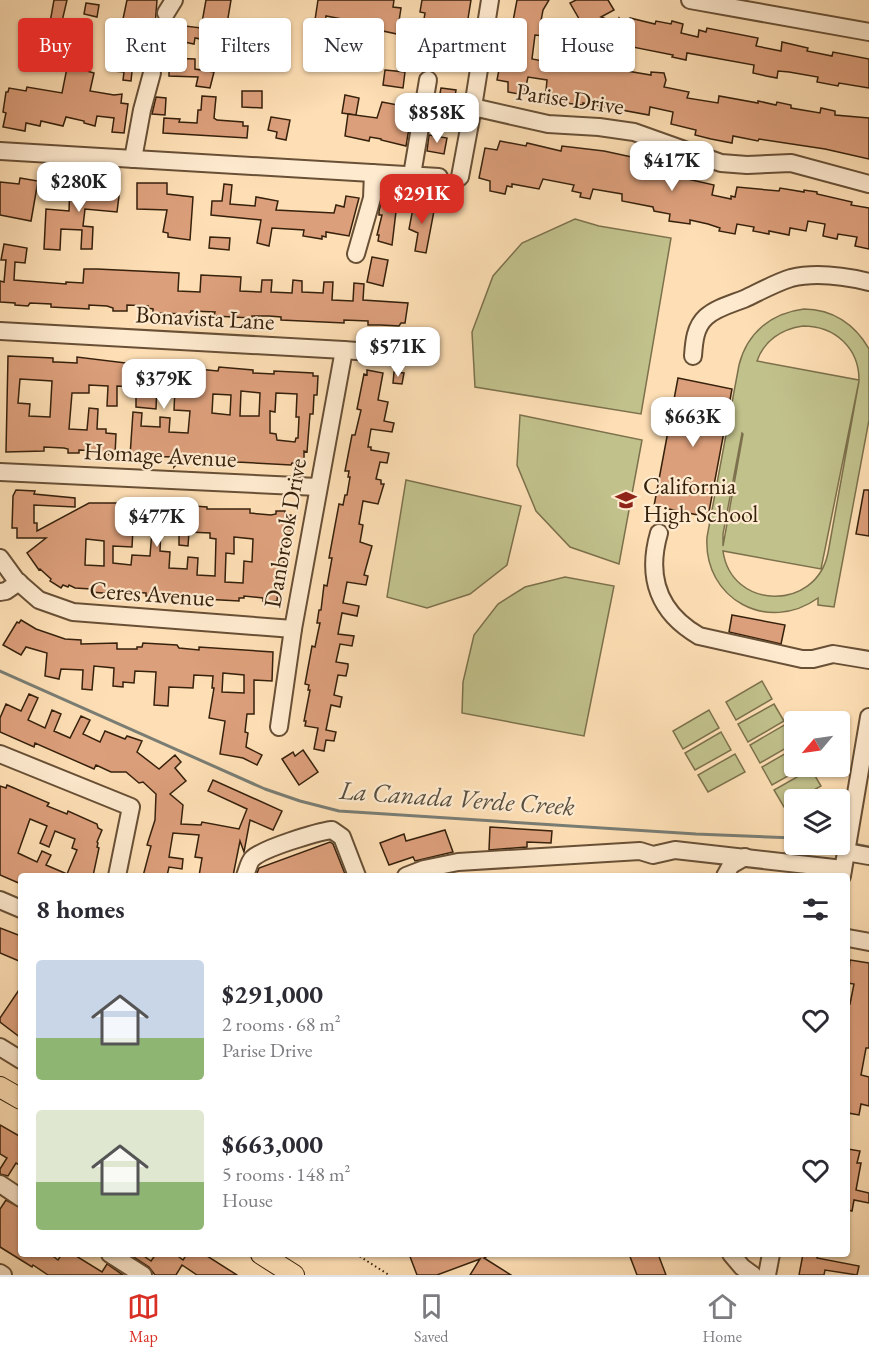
<!DOCTYPE html>
<html lang="en">
<head>
<meta charset="utf-8">
<style>
	body { margin:0; font-family:"EB Garamond",serif; background:#f2f2f3; color:#2b2b33; height:100vh; display:flex; flex-direction:column; font-size:22px; white-space:nowrap }
	* { box-sizing:border-box; margin:0 }
	p { font-size:20px; color:#7c7c81 }
	.icon { flex:none; width:33px; height:33px; fill:none; stroke:currentColor; stroke-width:2; stroke-linecap:round; stroke-linejoin:round }
	.map { position:relative; flex:1; overflow:hidden }
	.panel { position:absolute; left:18px; top:873px; width:832px; height:384px; display:flex; flex-direction:column; background:#fff; border-radius:6px; box-shadow:0 2px 4px #0004 }
	.panel>* { flex:none }
	.top-card { position:absolute; left:18px; top:18px; width:834px; height:54px; display:flex; gap:12px }
	.needle { width:39px; rotate:241deg }
	.fabs { position:absolute; left:784px; top:711px; display:grid; gap:12px }
	.fabs a { display:grid; place-items:center; width:66px; height:66px; border-radius:6px; background:#fff; box-shadow:0 2px 4px #0004; font-size:30px }
	.price { position:absolute; translate:-50% -51px; padding:0 14px; border-radius:12px; background:#fff; color:#222; font-size:20px; line-height:39px; filter:drop-shadow(0 2px 3px #0008) }
	.price::after { content:''; position:absolute; left:50%; top:36px; width:18px; height:14px; margin-left:-9px; background:inherit; clip-path:polygon(0 0,100% 0,50% 100%) }
	.price.active { background:#d93025; color:#fff }
	ul { padding:0; list-style:none }
	li { display:flex; align-items:center; gap:18px; height:150px; padding:0 18px }
	li span { display:grid; place-items:center; flex:none; width:168px; height:120px; border-radius:6px; color:#555 }
	li>.icon { margin-inline-start:auto }
	span .icon { width:72px; height:72px; fill:#fffc; stroke-width:1 }
	li b { font-size:26px }
	h2 { display:flex; justify-content:space-between; align-items:center; height:72px; padding:0 18px; font-size:26px }
	.pill { padding:0 21px; border-radius:6px; background:#fff; box-shadow:0 2px 4px #0004; font-size:21px; line-height:54px }
	.pill.active { background:#d93025; color:#fff }
	.dock { display:flex; justify-content:space-around; align-items:center; height:84px; border-top:2px solid #e1e1e2; background:#fff; font-size:16px; color:#7c7c81 }
	.dock a { display:grid; justify-items:center; gap:3px }
	.dock .active { color:#d93025 }
	.map>svg:first-child { display:block }
	.green { fill:#c1c18c; stroke:#7c714c; stroke-width:1.5; fill-rule:evenodd }
	.lines { fill:none; stroke-linecap:round; stroke-linejoin:round }
	.stream { stroke:#797d74; stroke-width:3 }
	.building { fill:#dc9f7b; stroke:#36210c; stroke-width:1.5; fill-rule:evenodd }
	.minor-casing { stroke:#685036; stroke-width:20 }
	.major-casing { stroke:#36210c; stroke-width:22 }
	.path { stroke:#36210c; stroke-width:2; stroke-dasharray:1.5 3; stroke-linecap:butt }
	.minor { stroke:#feeacf; stroke-width:16 }
	.major { stroke:#fedfb5; stroke-width:20 }
	.labels { text-anchor:middle; stroke-width:4.5; stroke-linejoin:round; paint-order:stroke }
	.street-label { font-size:24px; fill:#36210c; stroke:#feeacf }
	.poi-label { font-size:24px; fill:#36210c; stroke:#feeacf; text-anchor:start }
	.water-label { font-size:26px; font-style:italic; fill:#574f40; stroke:#feeacf }
</style>
</head>
<body>
<div class="map">
<svg width="869" height="1275" viewBox="0 0 869 1275">
	<rect width="100%" height="100%" fill="#fedfb5"/>
	<filter id="stains"><feTurbulence type="fractalNoise" baseFrequency=".00333" numOctaves="4"/><feColorMatrix values="0 0 0 0 .2 0 0 0 0 .09 0 0 0 0 .02 0 0 0 .5 -.17"/></filter>
	<radialGradient id="worn" r=".72"><stop offset=".6" stop-color="#630" stop-opacity="0"/><stop offset="1" stop-color="#630" stop-opacity=".3"/></radialGradient>
	<g class="green">
		<path d="M575,219L599,226L671,238L641,414L475,387L472,332L493,276L522,243Z"/>
		<path d="M804,309C832,309 855,324 869,349V420L834,607L818,605V598C768,634 703,599 707,537L739,365C747,333 771,313 804,309ZM803,326C835,326 859,348 859,380L757,361C764,341 781,329 803,326ZM859,381L828,553C816,612 731,610 723,551L821,569ZM742,433L743,434L723,546V534Z"/>
		<path d="M520,415L642,440L619,564L570,547L536,511L517,465Z"/>
		<path d="M406,480L521,506L507,565L470,594L427,608L387,597Z"/>
		<path d="M565,577L614,586L584,736L462,713L463,682L474,635L498,604L525,587Z"/>
		<path d="M762,681L772,699L736,720L726,702Z"/>
		<path d="M774,704L784,721L748,742L738,724Z"/>
		<path d="M709,710L719,728L683,749L673,731Z"/>
		<path d="M786,724L795,743L760,763L750,745Z"/>
		<path d="M721,732L731,750L695,770L685,753Z"/>
		<path d="M795,748V766L804,767L772,785L762,767Z"/>
		<path d="M735,754L745,772L708,792L698,775Z"/>
		<path d="M811,769L821,786L784,807L774,790Z"/>
	</g>
	<g class="lines">
		<g class="stream">
			<path d="M0,671L265,789L300,801L339,811L696,834L795,838"/>
			<path d="M854,844L869,847"/>
		</g>
	</g>
	<g class="building">
		<path d="M54,0H67L60,30L49,28Z"/>
		<path d="M127,0H157L154,39L139,38L142,22L123,19Z"/>
		<path d="M206,0H231L228,18L231,21L226,44L195,38L194,44L174,40L177,25L201,28Z"/>
		<path d="M318,0H394L393,7L401,8L397,34L378,30L375,63L358,61L360,48H363L368,24L326,16L325,22L315,20Z"/>
		<path d="M422,0H471L467,25H470L468,36L465,35L460,61L455,60L454,62L441,60L442,53L423,49L421,58L406,55L411,29L422,31L425,13L420,12Z"/>
		<path d="M517,0H549L543,10L540,26H545L544,36L535,35L532,59L574,67L575,64L594,68L595,66L609,68L651,75V72L664,73L666,80L664,87L689,92L687,98L718,103L719,96L758,103V101L776,105L777,102L791,105V108L820,113L821,108L835,111V115L869,118V159L825,149L759,139L758,141L733,136L732,143L711,139L695,135L696,130L671,124L673,112L650,107L649,115L583,103V105L545,101L547,80L528,77L524,95L508,92V82L497,80L503,49L515,52L520,22L513,21Z"/>
		<path d="M576,0H608L614,10L601,17L614,22L589,36L570,3Z"/>
		<path d="M86,3L99,5L97,17L84,14Z"/>
		<path d="M619,18L626,30L630,18L655,24L656,21L671,24L672,21L683,24L681,33L698,37L699,30L706,32L707,28L758,38L756,46L781,51L782,42L808,48L807,51L832,56L833,52L869,59V88L839,83L838,86L817,82L818,77L789,72L778,71L777,78L766,76L753,73L754,65L687,53L686,60L672,57L673,55L633,47L631,53L610,46Z"/>
		<path d="M33,29L45,31L42,43L30,41Z"/>
		<path d="M36,46L71,48L69,66L94,73L90,91L114,95L122,94L121,103L128,104L124,133L112,132L114,118L97,116L95,126L84,123V121L66,117L63,126L41,121L40,126L26,123L25,131L3,127L6,113L3,112L6,92H8L9,88L26,91L27,87L62,93L67,68L35,66Z"/>
		<path d="M125,51L134,52L131,81L123,80L124,72L114,71V58H125Z"/>
		<path d="M149,52L166,53V58L195,59V69L214,72L210,88L196,86L198,77L169,76V67H160L154,63L148,64Z"/>
		<path d="M385,70L405,72L403,88L383,85Z"/>
		<path d="M441,88L456,90L453,111L437,109Z"/>
		<path d="M242,91H262V108L242,107Z"/>
		<path d="M345,95L359,98L356,115L342,113Z"/>
		<path d="M202,96L216,97L214,118L217,120L243,122V126H248L247,138L163,133L164,118L180,119L179,122L197,123L198,110H201Z"/>
		<path d="M156,97L166,98L165,115L152,114Z"/>
		<path d="M382,102L398,105L397,111L406,112L405,115L411,116L406,146L381,140V139L370,137L369,141L345,136L348,114L377,118Z"/>
		<path d="M271,117L290,120L286,140L276,138L277,132L268,130Z"/>
		<path d="M429,135L447,138L444,154L427,151Z"/>
		<path d="M500,141L526,146L527,143L561,151L562,146L604,151L641,159L650,162L649,168L674,173V176L714,185L712,195L731,199V196L735,197L737,187L779,191L780,188L804,192V190L817,192V194L852,202L851,205L869,208V249L855,246L857,237L838,234L837,239L823,236L825,224L808,221L806,231L790,228L789,235L769,231V234L753,231L754,227L737,224L735,234L719,231L720,228L708,224L690,220V224L669,221L670,214L654,211L653,207L622,201V194L593,189L590,199L580,197L581,193L572,191L574,185L543,179L539,189L512,184V187L507,186L505,194L490,191V181L479,178L485,148L497,150Z"/>
		<path d="M20,178L38,181L31,221L0,215V182L19,184Z"/>
		<path d="M99,181L111,183L110,192L119,196L117,212L85,209L83,226L93,227L92,249H81L82,230L61,229L60,250L44,249L46,209L69,211L70,184L99,186Z"/>
		<path d="M137,183H167V194L193,197L190,240L168,237V233L163,232L167,210L137,209Z"/>
		<path d="M224,184L232,185L230,204L255,206L256,197L278,201L276,210L334,213L336,205L344,207L346,196L359,198L349,236L326,232V237L322,236V239L303,236L304,230L272,228L269,246L257,243L261,220L211,215L212,201H222Z"/>
		<path d="M382,199L397,203L392,245L378,241L379,235H377L382,215H379V211Z"/>
		<path d="M414,203L430,206L429,209L434,211L426,253L415,251L418,233L409,229Z"/>
		<path d="M210,237L230,238L229,250L209,248Z"/>
		<path d="M4,244L27,248L25,263L15,262L14,280L66,284V282L83,283L84,269H97L179,273L178,291L200,292L201,275L241,277L240,291L261,292L262,280H272L271,292L292,293L293,280L302,281V292L323,293L324,282H333L332,300L353,301L354,283L364,284L363,300L408,303L405,323H401L399,326L381,325H368V321L344,320V323L281,320V317L269,316H252V318L214,316L215,312L191,311L190,314L153,313V309L147,308L148,306L127,305V311H113V308L107,306L89,305V309L51,307V304L30,303L28,306L15,305V303L0,302V281L4,282L6,260H1Z"/>
		<path d="M372,257L388,260L383,286L367,282Z"/>
		<path d="M8,356L53,358V362H57L77,363V357L134,364L161,366L162,363L175,364V366L197,367V369L218,371L219,367L253,370V373L274,374V371L313,373V376H318L317,395H314L313,414H310L307,452L304,451V463H292L291,465L237,462V458L210,456V460L182,459L174,467L176,457L130,456L133,412L142,413L141,426L160,427V417L170,418L169,432L188,433L190,411L174,410L175,388L157,387L156,409L136,407V387L117,386V406H107L108,386L89,385V393H72L69,429L87,430L89,408L98,409L97,429H106V433L116,434L115,455L99,454V451L79,450V453H68V449L64,448L44,447V451L6,452ZM20,379L52,381L50,417L29,416L30,404L18,403ZM241,391L260,393L259,416H240ZM276,393L297,394L296,417H299L298,438H296L295,442L277,440L276,434L270,433V411L275,412ZM213,394L231,395L230,415L212,413Z"/>
		<path d="M367,370L383,373L378,400L388,402L384,421L394,423L392,432L371,429L368,447H371V450L389,453L387,463L380,462L376,479L381,480V484H384L378,504L363,501L359,524L363,525L360,542L372,546L364,575L368,576L366,585L347,582L343,603L359,606L357,616L342,613L338,634L354,636L352,646L340,644L336,662L348,664V667L346,676L338,675L334,695L342,697L340,707L331,705L326,730L336,732L334,741L326,740L324,751L314,749L318,728L305,726L306,721H304L310,690H308L309,685L305,684L312,646L315,647L317,637L320,623H317L319,610H321L324,585L327,586L332,558H329L339,504L343,505L345,495H347L350,477H348L349,471H345L352,435H355L361,410L357,409L364,374L367,375Z"/>
		<path d="M394,372L404,373L402,384L393,383Z"/>
		<path d="M678,378L732,389L708,517L654,506Z"/>
		<path d="M16,490L35,491L34,494L75,498V507L34,505V523H37V531L89,503H118V504L138,506V502H151L173,505V507L194,509V506L207,507V509H250V513L271,515L276,514V511H285V515H291L290,540H287L283,568H280L277,601H263V598L244,596V598H239V601L203,599L204,596L185,595V598L146,596V593L128,592L126,595L91,592V589L75,588L69,585L68,587L63,585L61,588L50,581L51,579L40,569L39,570L27,553L46,538H17V528H12L13,496ZM161,526L179,527V545L188,546L189,532L210,533V538L216,539L215,576L197,575L198,558L188,557L187,569L169,568L170,552L160,551ZM133,529L152,530L150,556L132,555L131,565L113,563V546L132,547ZM234,537L253,539L252,562L244,561L243,583L225,582L226,553L234,554ZM86,539L104,541V566L85,565Z"/>
		<path d="M864,490H869V536L856,534Z"/>
		<path d="M732,615L785,625L781,644L729,632Z"/>
		<path d="M21,620L36,629L65,639L81,640V644L117,643V649H137V647H142L143,643L177,645L179,648L199,650V647L273,652L272,681L254,680V714H247L245,732L248,733L246,747L262,755L257,765L243,758L220,754L225,721L209,718L214,688H212L213,676L194,675L193,688L169,687L168,706L154,705L156,672L135,671L134,683L123,682V687L113,686L114,668L94,666L92,690L82,689L83,670L61,669L59,679L45,676L47,653L26,647L21,655L3,645L17,622L19,623ZM223,673L244,675V693L222,692Z"/>
		<path d="M29,694L38,698L28,720L45,728L52,710L61,714L54,731L70,738L81,716L90,720L83,734L100,742L105,731L125,739L127,736L142,741L137,752L159,769L175,755L181,762L175,768L186,781L170,794L183,805L181,824L201,825L202,822L239,829L247,809L208,791L213,780L282,811L273,830L250,820L244,852L240,841L233,876H199L202,858L195,857L199,835L173,833L169,857L183,859L182,869L169,867L167,876H143L151,846L147,845L155,820L156,794L143,782L139,783L126,772H111L96,765L94,769L35,743L34,747L0,732V718L6,704L21,711Z"/>
		<path d="M303,750L318,772L299,785L282,759L293,752L295,756Z"/>
		<path d="M7,785L49,803L47,806L67,814L68,811L97,824L98,828L102,830L97,842L98,843L97,847L99,848L93,876H21V884L0,875V786L6,788ZM30,819L47,826L40,843L49,847L55,831L75,839L72,848L77,850L67,874L46,865L51,855L42,851L37,862L18,853Z"/>
		<path d="M490,827L552,831L551,843L527,842V847L489,850Z"/>
		<path d="M445,830L453,852L415,861L413,857L389,865L380,843L404,834L406,841Z"/>
		<path d="M330,842L333,844L345,874L340,876H256L259,868Z"/>
		<path d="M0,928L21,936V956L19,961L0,953Z"/>
		<path d="M850,960L869,963V1048H866L861,1075L869,1077V1106L861,1104L859,1115L848,1113V1003L850,1004L854,984L848,983Z"/>
		<path d="M21,987V1038L0,1022V1018Z"/>
		<path d="M0,1125L21,1137V1166L16,1163L8,1176L0,1174V1169L7,1158L0,1154Z"/>
		<path d="M848,1149L860,1151L857,1163H861L856,1190L869,1193V1203L854,1200L852,1211L848,1210Z"/>
		<path d="M6,1200L21,1208V1254H50L58,1260L62,1254H73L102,1272L107,1264L123,1275H48L33,1265L32,1267L21,1260L0,1247V1209Z"/>
		<path d="M133,1254H141L151,1261L156,1254H175L183,1260L187,1254H204L237,1275H197L182,1265L176,1275H155L149,1267L132,1256Z"/>
		<path d="M409,1254H491L484,1258L511,1275H470L480,1259L437,1275H417Z"/>
		<path d="M629,1254H658L666,1275H637Z"/>
		<path d="M803,1254H818L817,1258L859,1266L857,1275L825,1270L824,1275H799Z"/>
	</g>
	<g class="lines">
		<defs>
			<g id="minor">
				<path d="M690,0L869,32"/>
				<path d="M166,13L174,0"/>
				<path d="M473,107L490,0"/>
				<path d="M0,151L439,177"/>
				<path d="M133,159L142,110L152,73"/>
				<path d="M412,175L428,80"/>
				<path d="M460,177L473,107L548,124L599,127L634,132L721,163L747,165L791,163L869,184"/>
				<path d="M356,254L372,198L373,173"/>
				<path d="M0,331L344,350L407,355"/>
				<path d="M693,356C694,342 695,327 706,317C716,308 731,304 744,299C759,292 775,283 791,278C816,272 844,276 869,282"/>
				<path d="M0,472L318,487"/>
				<path d="M659,533C646,578 659,613 699,636L802,659H813L833,654L869,660"/>
				<path d="M0,558L16,580L39,600L73,612L293,629"/>
				<path d="M0,592L6,591L19,582"/>
				<path d="M279,727L293,629L344,350"/>
				<path d="M0,754L131,807L117,876"/>
				<path d="M846,852L869,856"/>
				<path d="M245,876C247,871 249,862 252,859C263,848 317,832 332,830L342,837L357,876"/>
				<path d="M406,876L424,869L458,862L640,851L653,855L675,850L843,869"/>
				<path d="M725,876L731,865L745,857"/>
				<path d="M842,876L869,717"/>
				<path d="M0,900L21,909"/>
				<path d="M848,938L869,942"/>
				<path d="M0,1047L21,1060"/>
				<path d="M0,1184L21,1198"/>
				<path d="M110,1254L143,1275"/>
				<path d="M731,1254L742,1267L753,1275"/>
				<path d="M0,1273L3,1275"/>
				<path d="M767,1275L771,1254"/>
			</g>
			<g id="major">
				<path d="M0,1087L21,1099"/>
				<path d="M261,1254L294,1275"/>
			</g>
		</defs>
		<use href="#minor" class="minor-casing"/>
		<use href="#major" class="major-casing"/>
		<path class="path" d="M356,1254L389,1275"/>
		<use href="#minor" class="minor"/>
		<use href="#major" class="major"/>
	</g>
	<defs>
		<symbol id="school-bare" viewBox="-9 -9 18 18"><path d="M0-5L7-2L0 1L-7-2ZM-4 1L0 2.5L4 1V4Q0 6-4 4Z" fill="#8f2418" stroke="#feeacf" stroke-width="2.5" paint-order="stroke"/></symbol>
	</defs>
	<g fill-rule="evenodd">
		<use href="#school-bare" x="611" y="485" width="30" height="30"/>
	</g>
	<g class="labels">
		<g class="street-label">
			<text transform="translate(570 99) rotate(8)" y="8">Parise Drive</text>
			<text transform="translate(205 318) rotate(3)" y="8">Bonavista Lane</text>
			<text transform="translate(160 455) rotate(3)" y="8">Homage Avenue</text>
			<text transform="translate(285 533) rotate(-80)" y="8">Danbrook Drive</text>
			<text transform="translate(152 594) rotate(4)" y="8">Ceres Avenue</text>
		</g>
		<g class="poi-label">
			<text x="643" y="494">California<tspan x="643" dy="28">High School</tspan></text>
		</g>
		<g class="water-label">
			<text transform="translate(457 798) rotate(4)" y="9">La Canada Verde Creek</text>
		</g>
	</g>
	<rect width="100%" height="100%" filter="url(#stains)"/>
	<rect width="100%" height="100%" fill="url(#worn)"/>
</svg>
<div class="fabs">
<a><svg class="needle" viewBox="-14 -14 28 28"><path d="M0-13l5 13h-10z" fill="#e53935"/><path d="M0 13l5-13h-10z" fill="#7c7c81"/></svg></a>
<a><svg class="icon" aria-label="layers" viewBox="0 0 24 24"><path d="M12 4l9 5-9 5-9-5zM3 14l9 5 9-5"/></svg></a>
</div>
<b class="price" style="left:437px;top:144px">$858K</b>
<b class="price" style="left:672px;top:192px">$417K</b>
<b class="price" style="left:79px;top:213px">$280K</b>
<b class="price active" style="left:422px;top:225px">$291K</b>
<b class="price" style="left:398px;top:378px">$571K</b>
<b class="price" style="left:164px;top:410px">$379K</b>
<b class="price" style="left:693px;top:448px">$663K</b>
<b class="price" style="left:157px;top:548px">$477K</b>
<div class="top-card">
<a class="pill active">Buy</a>
<a class="pill">Rent</a>
<a class="pill">Filters</a>
<a class="pill">New</a>
<a class="pill">Apartment</a>
<a class="pill">House</a>
</div>
<section class="panel">
<h2>8 homes<svg class="icon" aria-label="filters" viewBox="0 0 24 24"><path d="M4 7h16M4 17h16"/><circle cx="9" cy="7" r="2"/><circle cx="15" cy="17" r="2"/></svg></h2>
<ul>
<li><span style="background:linear-gradient(#c9d6e8 65%,#8fb573 0)"><svg class="icon" aria-label="home" viewBox="0 0 24 24"><path d="M3 11l9-7 9 7M6 9v11h12V9"/></svg></span><div><b>$291,000</b><p>2 rooms · 68 m²</p><p>Parise Drive</p></div><svg class="icon" aria-label="heart" viewBox="0 0 24 24"><path d="M12 20l-8-8c-3-5 5-10 8-4 3-6 11-1 8 4z"/></svg></li>
<li><span style="background:linear-gradient(#dfe7d0 60%,#8fb573 0)"><svg class="icon" aria-label="home" viewBox="0 0 24 24"><path d="M3 11l9-7 9 7M6 9v11h12V9"/></svg></span><div><b>$663,000</b><p>5 rooms · 148 m²</p><p>House</p></div><svg class="icon" aria-label="heart" viewBox="0 0 24 24"><path d="M12 20l-8-8c-3-5 5-10 8-4 3-6 11-1 8 4z"/></svg></li>
</ul>
</section>
</div>
<nav class="dock">
<a class="active"><svg class="icon" aria-label="map" viewBox="0 0 24 24"><path d="M3 6l6-2 6 2 6-2v14l-6 2-6-2-6 2zM9 4v14M15 6v14"/></svg>Map</a>
<a><svg class="icon" aria-label="saved" viewBox="0 0 24 24"><path d="M7 4h10v16l-5-4-5 4z"/></svg>Saved</a>
<a><svg class="icon" aria-label="home" viewBox="0 0 24 24"><path d="M3 11l9-7 9 7M6 9v11h12V9"/></svg>Home</a>
</nav>
</body>
</html>
